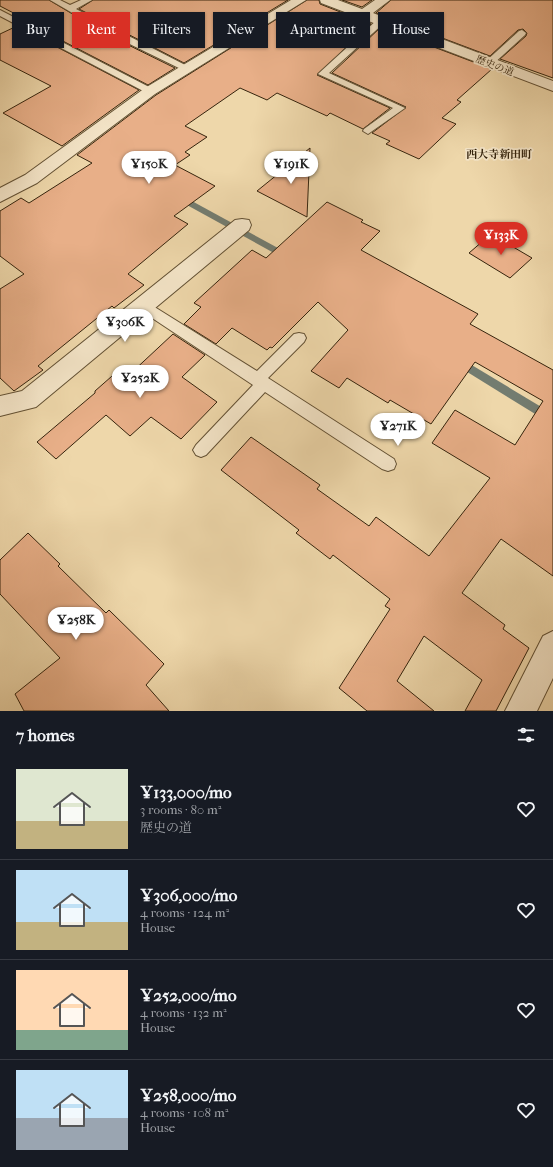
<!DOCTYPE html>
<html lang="en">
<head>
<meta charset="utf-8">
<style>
	body { margin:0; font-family:"IM FELL French Canon","Noto Serif JP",serif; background:#20242c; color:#f1f3f6; height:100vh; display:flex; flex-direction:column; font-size:15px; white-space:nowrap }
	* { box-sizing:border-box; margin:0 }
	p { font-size:13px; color:#9ea1a6 }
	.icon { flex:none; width:22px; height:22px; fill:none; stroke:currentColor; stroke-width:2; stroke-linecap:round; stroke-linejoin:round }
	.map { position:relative; height:711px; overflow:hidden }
	.drawer { display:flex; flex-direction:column; background:#171b24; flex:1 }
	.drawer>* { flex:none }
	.banner { position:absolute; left:12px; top:12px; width:529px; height:36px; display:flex; gap:8px }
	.price { position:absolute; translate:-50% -34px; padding:0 9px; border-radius:14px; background:#fff; color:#222; font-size:13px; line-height:26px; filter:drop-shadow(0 1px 2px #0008) }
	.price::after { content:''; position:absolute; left:50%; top:24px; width:12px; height:9px; margin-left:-6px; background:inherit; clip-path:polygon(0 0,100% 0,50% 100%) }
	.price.on { background:#d93025; color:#fff }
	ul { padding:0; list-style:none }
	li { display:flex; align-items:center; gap:12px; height:100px; padding:0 16px }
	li+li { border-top:1px solid #363941 }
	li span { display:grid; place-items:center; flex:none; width:112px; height:80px; border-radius:0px; color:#555 }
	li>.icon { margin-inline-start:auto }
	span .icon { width:48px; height:48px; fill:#fffc; stroke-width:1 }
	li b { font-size:17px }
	h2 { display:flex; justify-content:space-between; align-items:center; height:48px; padding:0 16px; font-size:17px }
	.chip { padding:0 14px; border-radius:0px; background:#171b24; box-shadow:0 1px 3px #0004; font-size:14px; line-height:36px }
	.chip.on { background:#d93025; color:#fff }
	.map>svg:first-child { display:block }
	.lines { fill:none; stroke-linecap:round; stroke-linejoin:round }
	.stream { fill:#737c70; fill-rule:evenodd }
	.building { fill:#e8af88; stroke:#35240d }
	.lane-casing { stroke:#635134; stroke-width:2 }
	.street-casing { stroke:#635134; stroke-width:2 }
	.lane { fill:#f4e5c8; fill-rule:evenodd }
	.street { fill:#f4e5c8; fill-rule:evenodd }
	.labels { text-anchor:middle; stroke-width:3.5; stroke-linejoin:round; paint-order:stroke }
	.far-street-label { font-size:10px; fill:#35240d; stroke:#f4e5c8 }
	.far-neighbourhood-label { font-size:11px; font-weight:bold; fill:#35240d; stroke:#f4e5c8 }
</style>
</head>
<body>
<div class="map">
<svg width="553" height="711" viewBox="0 0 553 711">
	<rect width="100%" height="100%" fill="#eed7aa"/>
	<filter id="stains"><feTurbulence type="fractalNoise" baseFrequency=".005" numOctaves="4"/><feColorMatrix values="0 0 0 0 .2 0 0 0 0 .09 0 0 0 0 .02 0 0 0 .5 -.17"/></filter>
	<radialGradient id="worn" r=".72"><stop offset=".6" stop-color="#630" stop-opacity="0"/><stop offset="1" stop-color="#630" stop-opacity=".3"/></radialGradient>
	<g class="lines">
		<g class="stream">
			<path d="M179,194L289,254L290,256L286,259L283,258L176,199L175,197Z"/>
			<path d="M460,358L553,414V425L456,365L455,362L456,359Z"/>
		</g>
	</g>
	<g class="building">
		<path d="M0,0H49L106,34L175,68L148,85L26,22L29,21L0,6Z"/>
		<path d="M93,0H288L184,63L79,9Z"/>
		<path d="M307,0H319L320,4L371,24L317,75L390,108L363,129L330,113L327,116L277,93L267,100L240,88L185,126L207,137L185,152L190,155L175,165L215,186L174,216L188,224L128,274L144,285L114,308L112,306L38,366L43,370L14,391L0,378V289L24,274L0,256V211L21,198L29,203L92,163L77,155L156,95Z"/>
		<path d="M342,0H372L362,7Z"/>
		<path d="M391,0H553V78L500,59L526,36L527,33L523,29L518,30L490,56L376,13Z"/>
		<path d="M17,26L139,90L62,146L3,113L51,86L0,60V34Z"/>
		<path d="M381,27L492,69L457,100L461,102L442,118L456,124L419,159L386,144L390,141L372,133L406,107L332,73Z"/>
		<path d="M310,148L307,217L257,191Z"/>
		<path d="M327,202L363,220L361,222L380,231L361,250L478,314L470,324L553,370V576L501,539L462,593L505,625L503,629L529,648L496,711H465L482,680L424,636L397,681L434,711H367L339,688L390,609L385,606L390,599L333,555L330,559L296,533L299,530L221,470L251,437L320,485L317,489L369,526L376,517L429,556L490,478L432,443L455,410L515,445L543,401L475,362L431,424L390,400L388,403L347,378L339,388L311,371L348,330L318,302L272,348L270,347L267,350L232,328L216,344L184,324L201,307L194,303L252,250L266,258Z"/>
		<path d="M491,234L532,258L510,278L469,253Z"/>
		<path d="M173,334L205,355L182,377L217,402L181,439L151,417L130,436L106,415L56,459L37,442L95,393V391L120,369L129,375Z"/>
		<path d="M28,533L60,564L58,566L106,613L109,610L164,664L146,685L169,711H24L15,694L60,658L0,594V560Z"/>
	</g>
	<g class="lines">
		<defs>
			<g id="lane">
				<path d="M50,0H60L70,5L81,0H92L76,9L193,69L191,71H185L107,33Z"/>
				<path d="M0,10L153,89L155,91L150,94L147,93L0,16Z"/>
				<path d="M381,18L385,21L384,23L329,73L405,108L368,134L363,131L364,129L393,108L318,74L378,19Z"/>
				<path d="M522,30L526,33L525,35L492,65H486V61L519,31Z"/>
				<path d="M145,301L257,371L294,334L299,333L304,334L306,338L304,342L268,378L394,459L396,464L394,469L388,471L382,469L265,392L206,455L201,457L196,455L193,450L196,445L253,385L140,310L138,306L140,302Z"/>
			</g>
			<g id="street">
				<path d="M291,0H306L155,94L37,183L0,202V188L25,175L145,88Z"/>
				<path d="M320,0H338L362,9L375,0H390L373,13L553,81V91L321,3Z"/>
				<path d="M242,219L249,220L251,225L249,230L36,407L0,416V396L22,391L235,220Z"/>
				<path d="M553,631V678L537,711H505L543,636Z"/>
			</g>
		</defs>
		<use href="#lane" class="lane-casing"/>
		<use href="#street" class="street-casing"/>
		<use href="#lane" class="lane"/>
		<use href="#street" class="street"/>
	</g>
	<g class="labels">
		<g class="far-street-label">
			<text transform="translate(495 65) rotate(21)" y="4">歴史の道</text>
		</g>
		<g class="far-neighbourhood-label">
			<text x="499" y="158">西大寺新田町</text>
		</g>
	</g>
	<rect width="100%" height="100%" filter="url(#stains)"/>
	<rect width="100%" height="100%" fill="url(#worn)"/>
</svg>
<b class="price" style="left:149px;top:185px">¥150K</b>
<b class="price" style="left:291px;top:185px">¥191K</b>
<b class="price on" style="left:501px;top:256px">¥133K</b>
<b class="price" style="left:125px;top:343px">¥306K</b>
<b class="price" style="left:140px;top:399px">¥252K</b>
<b class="price" style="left:398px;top:447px">¥271K</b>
<b class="price" style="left:76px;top:641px">¥258K</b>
<div class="banner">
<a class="chip">Buy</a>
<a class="chip on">Rent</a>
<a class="chip">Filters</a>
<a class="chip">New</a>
<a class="chip">Apartment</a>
<a class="chip">House</a>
</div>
</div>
<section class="drawer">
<h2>7 homes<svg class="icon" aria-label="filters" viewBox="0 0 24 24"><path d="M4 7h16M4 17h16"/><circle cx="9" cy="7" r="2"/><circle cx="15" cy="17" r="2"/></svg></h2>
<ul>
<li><span style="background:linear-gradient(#dfe7d0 65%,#c2b280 0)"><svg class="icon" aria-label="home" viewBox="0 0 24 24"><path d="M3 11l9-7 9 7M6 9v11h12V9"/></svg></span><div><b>¥133,000/mo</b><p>3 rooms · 80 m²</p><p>歴史の道</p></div><svg class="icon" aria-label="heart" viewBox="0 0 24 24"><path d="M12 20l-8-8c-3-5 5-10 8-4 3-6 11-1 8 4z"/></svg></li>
<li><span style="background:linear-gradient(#bfe0f5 65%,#c2b280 0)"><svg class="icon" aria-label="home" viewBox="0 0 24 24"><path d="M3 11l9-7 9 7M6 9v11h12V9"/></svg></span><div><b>¥306,000/mo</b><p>4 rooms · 124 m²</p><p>House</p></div><svg class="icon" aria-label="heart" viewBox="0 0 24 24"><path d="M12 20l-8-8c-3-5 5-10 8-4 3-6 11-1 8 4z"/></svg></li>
<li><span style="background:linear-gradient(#ffd9b3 75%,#7fa58c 0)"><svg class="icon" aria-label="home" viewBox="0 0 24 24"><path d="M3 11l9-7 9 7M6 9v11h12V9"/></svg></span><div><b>¥252,000/mo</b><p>4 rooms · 132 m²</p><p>House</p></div><svg class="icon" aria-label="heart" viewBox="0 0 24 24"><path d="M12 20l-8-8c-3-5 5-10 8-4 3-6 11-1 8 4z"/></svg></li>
<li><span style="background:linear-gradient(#bfe0f5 60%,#9aa5b1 0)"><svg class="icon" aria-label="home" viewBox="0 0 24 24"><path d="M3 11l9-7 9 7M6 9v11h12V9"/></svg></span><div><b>¥258,000/mo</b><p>4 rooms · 108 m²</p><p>House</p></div><svg class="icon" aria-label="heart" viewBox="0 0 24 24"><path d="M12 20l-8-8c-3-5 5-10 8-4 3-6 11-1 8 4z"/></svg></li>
</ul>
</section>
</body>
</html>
